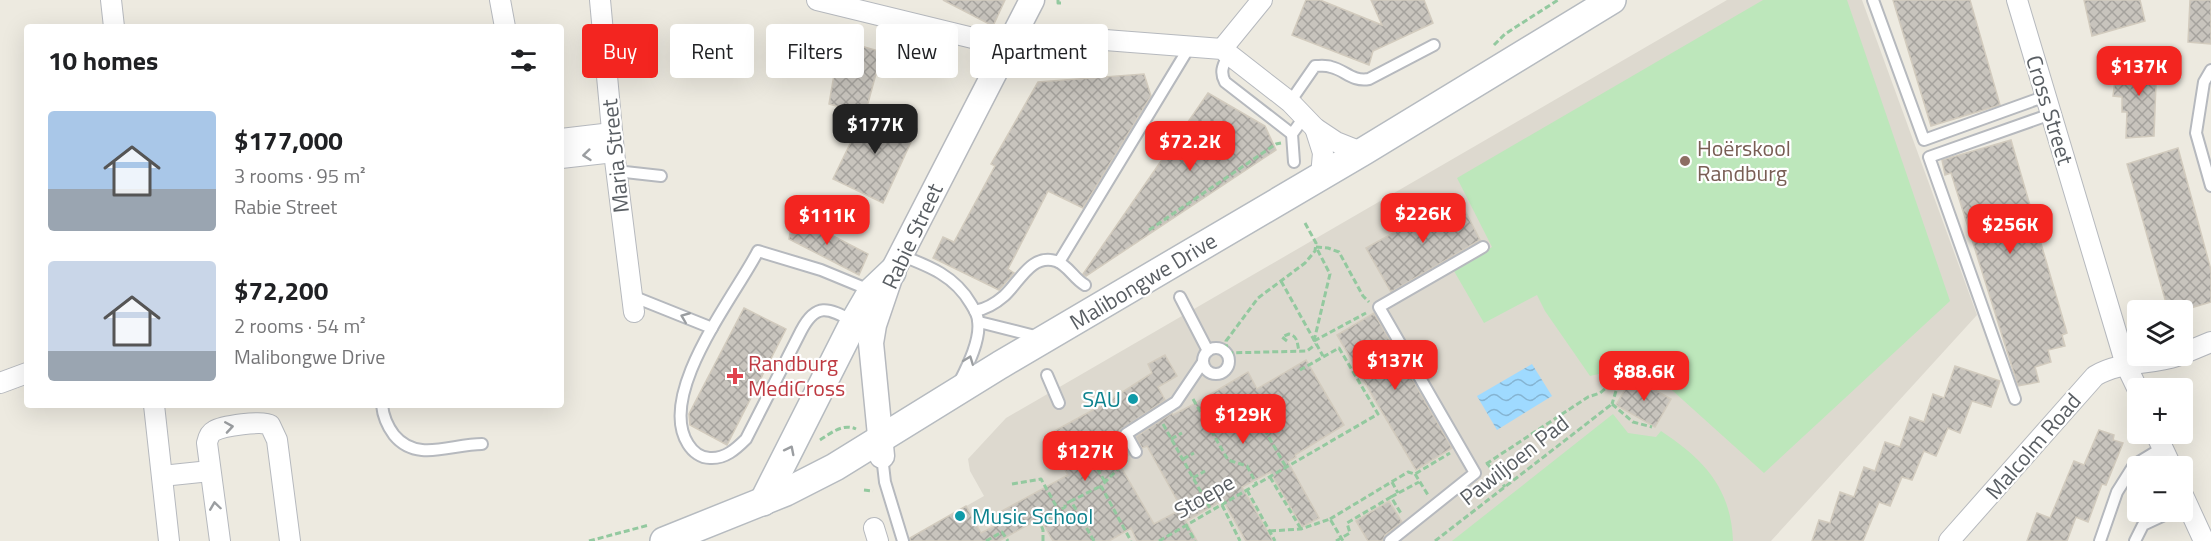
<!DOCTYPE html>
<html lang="en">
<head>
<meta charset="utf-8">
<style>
	body { margin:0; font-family:"Titillium Web",sans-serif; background:#f2f2f2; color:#202124; height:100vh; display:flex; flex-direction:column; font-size:22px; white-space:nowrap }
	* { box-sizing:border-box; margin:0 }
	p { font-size:20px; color:#757577 }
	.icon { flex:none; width:33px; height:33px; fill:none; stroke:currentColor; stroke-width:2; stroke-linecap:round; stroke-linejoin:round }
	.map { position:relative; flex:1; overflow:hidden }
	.drawer { position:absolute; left:24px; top:24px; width:540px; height:384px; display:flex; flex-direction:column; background:#fff; border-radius:6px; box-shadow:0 6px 24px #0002 }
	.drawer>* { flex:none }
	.top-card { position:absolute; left:582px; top:24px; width:570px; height:54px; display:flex; gap:12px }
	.controls { position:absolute; left:2127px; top:300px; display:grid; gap:12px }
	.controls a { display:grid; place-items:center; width:66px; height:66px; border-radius:6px; background:#fff; box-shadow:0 6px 24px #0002; font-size:30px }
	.price { position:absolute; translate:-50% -51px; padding:0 14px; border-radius:12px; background:#f32520; color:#fff; font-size:20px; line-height:39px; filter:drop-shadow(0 2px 3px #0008) }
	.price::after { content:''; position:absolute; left:50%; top:36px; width:18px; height:14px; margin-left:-9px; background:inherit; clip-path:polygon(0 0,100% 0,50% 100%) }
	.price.selected { background:#222; color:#fff }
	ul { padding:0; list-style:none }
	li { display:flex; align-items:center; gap:18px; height:150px; padding:0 24px }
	li span { display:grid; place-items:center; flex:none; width:168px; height:120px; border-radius:6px; color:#555 }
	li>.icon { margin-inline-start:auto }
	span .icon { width:72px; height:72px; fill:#fffc; stroke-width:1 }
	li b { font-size:26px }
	h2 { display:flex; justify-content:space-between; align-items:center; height:72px; padding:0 24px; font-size:26px }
	.chip { padding:0 21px; border-radius:6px; background:#fff; box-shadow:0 6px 24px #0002; font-size:21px; line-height:54px }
	.chip.selected { background:#f32520; color:#fff }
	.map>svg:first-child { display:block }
	.education { fill:#ddd9cf }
	.garden { fill:#bde7bb }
	.water { fill:url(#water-waves) }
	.building { fill:url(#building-cross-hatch); stroke:#d2cbbe; stroke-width:1.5 }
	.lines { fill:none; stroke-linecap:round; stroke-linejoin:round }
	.service-casing { stroke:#b6b9be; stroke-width:14 }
	.minor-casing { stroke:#b6b9be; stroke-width:22 }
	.tertiary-casing { stroke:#b6b9be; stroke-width:27 }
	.secondary-casing { stroke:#b6bbc0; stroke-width:30 }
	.path { stroke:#93c99f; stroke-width:3; stroke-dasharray:6 3; stroke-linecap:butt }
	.service { stroke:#fff; stroke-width:10 }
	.minor { stroke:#fff; stroke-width:20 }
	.tertiary { stroke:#fff; stroke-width:24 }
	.secondary { stroke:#fff; stroke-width:27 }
	.oneway { stroke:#9b9ea1 }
	.education-dot { fill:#8d6e63; stroke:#fff; stroke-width:2 }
	.health-dot { fill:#e0444e; stroke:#fff; stroke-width:2 }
	.culture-dot { fill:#0f9aa8; stroke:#fff; stroke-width:2 }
	.labels { text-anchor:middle; stroke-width:4.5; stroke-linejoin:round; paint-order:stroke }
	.street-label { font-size:22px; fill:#595e63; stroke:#fff }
	.education-label { font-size:22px; fill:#785e54; stroke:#fff; text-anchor:start }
	.health-label { font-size:22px; fill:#be3a42; stroke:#fff; text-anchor:start }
	.culture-label { font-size:22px; fill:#0d838f; stroke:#fff; text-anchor:end }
</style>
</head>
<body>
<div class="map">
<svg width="2211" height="541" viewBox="0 0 2211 541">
	<defs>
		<pattern id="water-waves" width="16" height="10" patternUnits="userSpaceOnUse" patternTransform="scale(1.5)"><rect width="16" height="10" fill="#9fdaff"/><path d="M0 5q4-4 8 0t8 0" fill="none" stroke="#85b4d2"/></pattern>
		<pattern id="building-cross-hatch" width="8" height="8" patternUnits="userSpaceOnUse" patternTransform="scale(1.5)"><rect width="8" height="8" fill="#c8c4bd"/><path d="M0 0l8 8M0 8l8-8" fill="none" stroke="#a5a29d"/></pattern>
	</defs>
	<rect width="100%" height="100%" fill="#edeae0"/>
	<path class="education" d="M1727,0H1862L1977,315L1771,541H910L917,534L984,496L970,471L968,459L1006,418Z"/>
	<g class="garden">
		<path d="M1763,0H1847L1950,301L1764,473L1643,364L1590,376L1545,311L1537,295L1484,323L1454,271L1492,247L1457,178Z"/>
		<path d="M1613,414L1628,433L1656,437L1661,431C1703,459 1731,487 1733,541H1452Z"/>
	</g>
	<path class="water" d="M1532,364L1552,396L1497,430L1477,396Z"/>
	<g class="building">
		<path d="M943,0H1005L993,26Z"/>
		<path d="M1306,0H1320L1382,25L1371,0H1424L1433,23L1373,51L1369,65L1292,35Z"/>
		<path d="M1893,0H1970L2000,105L1931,126Z"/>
		<path d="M2084,0H2140L2145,21L2092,36Z"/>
		<path d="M2190,0H2211V44L2188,42Z"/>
		<path d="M840,40L882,52L865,114L829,104Z"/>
		<path d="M2130,60L2160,62L2159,83H2156L2154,136L2126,138L2127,112H2122V97L2113,96L2116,72L2128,73Z"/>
		<path d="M1144,74L1151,96L1083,208L1048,191L1008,269L1014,273L999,290L933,258L943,237L954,242L995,166L991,164L1038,82Z"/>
		<path d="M1208,93L1265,126L1276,150L1086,276L1083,274Z"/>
		<path d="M867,109L917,129L883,203L833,179Z"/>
		<path d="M2011,140L2067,333L2062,335L2065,346L2048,350L2051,362L2035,367L2039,382L2018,386L1951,173L1945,175L1942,160Z"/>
		<path d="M2178,148L2211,270V302L2184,310H2168L2127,164Z"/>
		<path d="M1458,197L1480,240L1391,292L1366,248Z"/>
		<path d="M793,215L868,254L859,275L789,239Z"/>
		<path d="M744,308L786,329L727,445L690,425L689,414Z"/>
		<path d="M1374,313L1452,448L1416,470L1337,335Z"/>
		<path d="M1165,355L1177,376L1158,387L1165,400L1120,430L1119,437L1129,455L1118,462L1154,524L1180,510L1197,541H1137L1131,528L1109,541H1053L1040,518L999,541H910V538L966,506L981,533L1005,521L1000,512L1068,475L1045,436L1104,404L1152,373L1148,364Z"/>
		<path d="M1306,360L1344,425L1295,455L1296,457L1288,462L1319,518L1302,527L1270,472L1242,487L1273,541H1246L1223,500L1188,520L1147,446L1142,448L1136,437L1172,413L1173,415L1194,404L1248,372L1257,389Z"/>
		<path d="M1955,366L2000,381L1991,407L1972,401L1960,433L1948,428L1936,456L1924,451L1912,480L1902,477L1890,506L1879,502L1863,541H1812L1819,520L1830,523L1840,492L1854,497L1864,467L1875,471L1885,442L1900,447L1910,417L1924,422L1933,394L1944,398Z"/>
		<path d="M1637,380L1671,399L1655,427L1616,405L1630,381L1634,384Z"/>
		<path d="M2099,430L2114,435L2113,440L2123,443L2106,485L2102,484L2088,522L2076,517L2067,541H2027L2037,513L2050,518L2074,461L2084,465Z"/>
		<path d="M1389,501L1402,522L1385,535L1383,541H1368L1356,521Z"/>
	</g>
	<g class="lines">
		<defs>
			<g id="service">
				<path d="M1873,0L1924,140L2046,96"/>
				<path d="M1229,53C1224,64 1219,71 1225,82L1292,134"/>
				<path d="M2211,70L2204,82L2196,133L2211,186"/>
				<path d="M1290,102L1315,66C1320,66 1326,65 1331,67C1345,70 1352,82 1369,79L1434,45"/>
				<path d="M1294,162L1292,134L1305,116"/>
				<path d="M616,171L661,176"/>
				<path d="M900,255C929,266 955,276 971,304C974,309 978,315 978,321C981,340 967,367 959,383"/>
				<path d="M1059,262L1190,46"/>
				<path d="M632,296L712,328"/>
				<path d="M1180,297L1208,351"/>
				<path d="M975,311C986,309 996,303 1004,296C1019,283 1031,253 1056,261C1068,265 1074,279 1085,285"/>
				<path d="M853,321C828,308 816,302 801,331L746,439C736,449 725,459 710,458C701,458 693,452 688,444C656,394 735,296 758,251L821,270L872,291"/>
				<path d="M979,322L1039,337"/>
				<circle cx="1216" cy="361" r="13"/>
				<path d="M1047,375L1059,403"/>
				<path d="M2015,399L1929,157L2051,114"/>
				<path d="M382,405C383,415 388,427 394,435C417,463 451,444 482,444"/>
				<path d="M1136,452L1126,434L1176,402L1203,362"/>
				<path d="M882,456L885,482L903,541"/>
				<path d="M1390,541L1475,473L1379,307L1483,247"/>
				<path d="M2100,541L2117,492L2134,465L2162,448"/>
				<path d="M2135,541L2143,525L2171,512"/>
			</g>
			<g id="minor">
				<path d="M111,0L114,27"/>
				<path d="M500,0L505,27"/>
				<path d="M600,0L614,152L634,312"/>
				<path d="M817,0L981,40L1066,37L1222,49L1290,102L1315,128L1336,142L1356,150L1364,151"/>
				<path d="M2017,0L2126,365L2138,390"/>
				<path d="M1222,49L1262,0"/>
				<path d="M1315,128L1323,153L1321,176"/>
				<path d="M561,139L612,133"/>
				<path d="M561,158L614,152"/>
				<path d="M2182,354L2211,342"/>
				<path d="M0,383L27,373"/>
				<path d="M154,405L169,541"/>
				<path d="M2156,434L2171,466"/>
				<path d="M162,476L210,471"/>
				<path d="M2182,493L2204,541"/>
				<path d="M874,528L878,541"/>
				<path d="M220,541L207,443C208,438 210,433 214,431C222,426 263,420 270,425L277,440L290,541"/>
				<path d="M1949,541L2095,376C2120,361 2150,365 2177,356"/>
			</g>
			<path id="tertiary" d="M882,456L871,343L874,325L892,272L1032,0"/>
			<g id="secondary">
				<path d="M763,502L854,322L872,291L892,272"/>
				<path d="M664,541L786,492L835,467L1000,365L1364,151L1612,0"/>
			</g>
		</defs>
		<use href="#service" class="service-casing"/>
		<use href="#minor" class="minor-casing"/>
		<use href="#tertiary" class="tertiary-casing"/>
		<use href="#secondary" class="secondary-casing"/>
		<g class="path">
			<path d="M1058,0V3H1062"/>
			<path d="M1494,45L1505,34L1558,0"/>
			<path d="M1305,223L1316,243L1315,251L1305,263L1258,298L1229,337L1226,341L1227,353L1307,351L1316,344"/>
			<path d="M1149,230L1276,144L1281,143"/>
			<path d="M1316,247L1328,248L1339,252L1363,296L1369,302"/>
			<path d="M1281,281L1323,356"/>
			<path d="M1287,341L1282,337L1289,334C1298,336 1297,343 1299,351"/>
			<path d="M1314,341L1330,274L1316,247"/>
			<path d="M1314,341L1366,313"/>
			<path d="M1612,383L1616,391L1612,404"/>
			<path d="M1193,399L1228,460L1247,466L1257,485"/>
			<path d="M1612,404L1633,422L1652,427"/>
			<path d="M1251,406L1286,467"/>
			<path d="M1163,424L1211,510"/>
			<path d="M1171,439L1182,433"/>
			<path d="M820,440C831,433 843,423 856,429"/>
			<path d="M1084,445L1105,482"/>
			<path d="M1183,459L1194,453"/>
			<path d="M1127,460L1101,486L1131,541"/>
			<path d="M1487,463L1505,487"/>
			<path d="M1486,464L1588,397L1600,393L1624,373"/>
			<path d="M1415,474L1428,495"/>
			<path d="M1270,477L1301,529"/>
			<path d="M1193,478L1205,471"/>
			<path d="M1392,482L1398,493"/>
			<path d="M1012,484L1041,479L1059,511"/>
			<path d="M864,490L873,491"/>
			<path d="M1247,490L1275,541"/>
			<path d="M1391,497L1419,482"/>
			<path d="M1222,505L1240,541"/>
			<path d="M1330,519L1408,472L1415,474L1450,453"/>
			<path d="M1186,525L1195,541"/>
			<path d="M1270,531L1301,529L1330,519L1343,541"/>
			<path d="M589,541L649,525"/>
			<path d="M986,541L1002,532L1008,541"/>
			<path d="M1043,541V530L1040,522L1065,507V504L1071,501"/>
			<path d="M1094,541L1071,501L1101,486"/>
			<path d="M1159,541L1378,414L1339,348L1300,370"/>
			<path d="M1336,541L1350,533L1347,523L1391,497L1402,515"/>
			<path d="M1435,541L1612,404"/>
		</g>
		<use href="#service" class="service"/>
		<use href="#minor" class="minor"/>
		<use href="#tertiary" class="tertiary"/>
		<use href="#secondary" class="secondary"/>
	</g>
	<defs><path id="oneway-chevron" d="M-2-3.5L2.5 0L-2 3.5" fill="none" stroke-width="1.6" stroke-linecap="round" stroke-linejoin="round" transform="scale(1.5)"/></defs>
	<g class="oneway">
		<use href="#oneway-chevron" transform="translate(587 155) rotate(174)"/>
		<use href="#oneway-chevron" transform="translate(685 317) rotate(-158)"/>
		<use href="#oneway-chevron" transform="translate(969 360) rotate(-69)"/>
		<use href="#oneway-chevron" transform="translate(229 427) rotate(-9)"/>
		<use href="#oneway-chevron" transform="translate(790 450) rotate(-63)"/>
		<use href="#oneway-chevron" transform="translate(215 506) rotate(-98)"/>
	</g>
	<circle class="education-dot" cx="1685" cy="161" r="6"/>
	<path class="health-dot" d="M732 367h6v6h6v6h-6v6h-6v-6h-6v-6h6z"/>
	<g class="culture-dot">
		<circle cx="1133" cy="399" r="6"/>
		<circle cx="960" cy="516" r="6"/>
	</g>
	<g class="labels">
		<g class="street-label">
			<text transform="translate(2050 110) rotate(73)" y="8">Cross Street</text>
			<text transform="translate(615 156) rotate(-96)" y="8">Maria Street</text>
			<text transform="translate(912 236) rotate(-65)" y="8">Rabie Street</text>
			<text transform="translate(1143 281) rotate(-31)" y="8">Malibongwe Drive</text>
			<text transform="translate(2033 446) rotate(-49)" y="8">Malcolm Road</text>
			<text transform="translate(1514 460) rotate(-38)" y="8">Pawiljoen Pad</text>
			<text transform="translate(1204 496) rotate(-30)" y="8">Stoepe</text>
		</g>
		<g class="education-label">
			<text x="1697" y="156">Hoërskool<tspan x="1697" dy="25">Randburg</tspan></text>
		</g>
		<g class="health-label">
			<text x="748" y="371">Randburg<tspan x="748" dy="25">MediCross</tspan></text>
		</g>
		<g class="culture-label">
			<text x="1121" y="407">SAU</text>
			<text x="972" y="524" text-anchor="start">Music School</text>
		</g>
	</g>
</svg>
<div class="controls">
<a><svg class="icon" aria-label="layers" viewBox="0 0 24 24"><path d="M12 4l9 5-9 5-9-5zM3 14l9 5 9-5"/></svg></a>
<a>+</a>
<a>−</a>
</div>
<b class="price" style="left:2139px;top:97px">$137K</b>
<b class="price selected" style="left:875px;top:155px">$177K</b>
<b class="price" style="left:1190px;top:172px">$72.2K</b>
<b class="price" style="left:1423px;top:244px">$226K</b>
<b class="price" style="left:827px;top:246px">$111K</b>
<b class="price" style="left:2010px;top:255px">$256K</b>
<b class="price" style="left:1395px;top:391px">$137K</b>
<b class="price" style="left:1644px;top:402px">$88.6K</b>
<b class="price" style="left:1243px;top:445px">$129K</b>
<b class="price" style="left:1085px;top:482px">$127K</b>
<div class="top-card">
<a class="chip selected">Buy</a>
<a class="chip">Rent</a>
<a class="chip">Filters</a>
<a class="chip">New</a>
<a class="chip">Apartment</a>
</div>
<section class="drawer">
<h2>10 homes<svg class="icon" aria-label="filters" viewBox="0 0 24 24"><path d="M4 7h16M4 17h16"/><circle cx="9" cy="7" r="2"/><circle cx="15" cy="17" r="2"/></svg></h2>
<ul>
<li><span style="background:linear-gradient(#a9c7e8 65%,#9aa5b1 0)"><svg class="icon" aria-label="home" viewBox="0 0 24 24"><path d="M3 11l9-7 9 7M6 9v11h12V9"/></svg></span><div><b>$177,000</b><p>3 rooms · 95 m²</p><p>Rabie Street</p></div></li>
<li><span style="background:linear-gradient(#c9d6e8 75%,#9aa5b1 0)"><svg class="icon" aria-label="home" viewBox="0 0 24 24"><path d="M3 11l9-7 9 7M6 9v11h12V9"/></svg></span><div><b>$72,200</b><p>2 rooms · 54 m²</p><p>Malibongwe Drive</p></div></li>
</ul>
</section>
</div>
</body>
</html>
